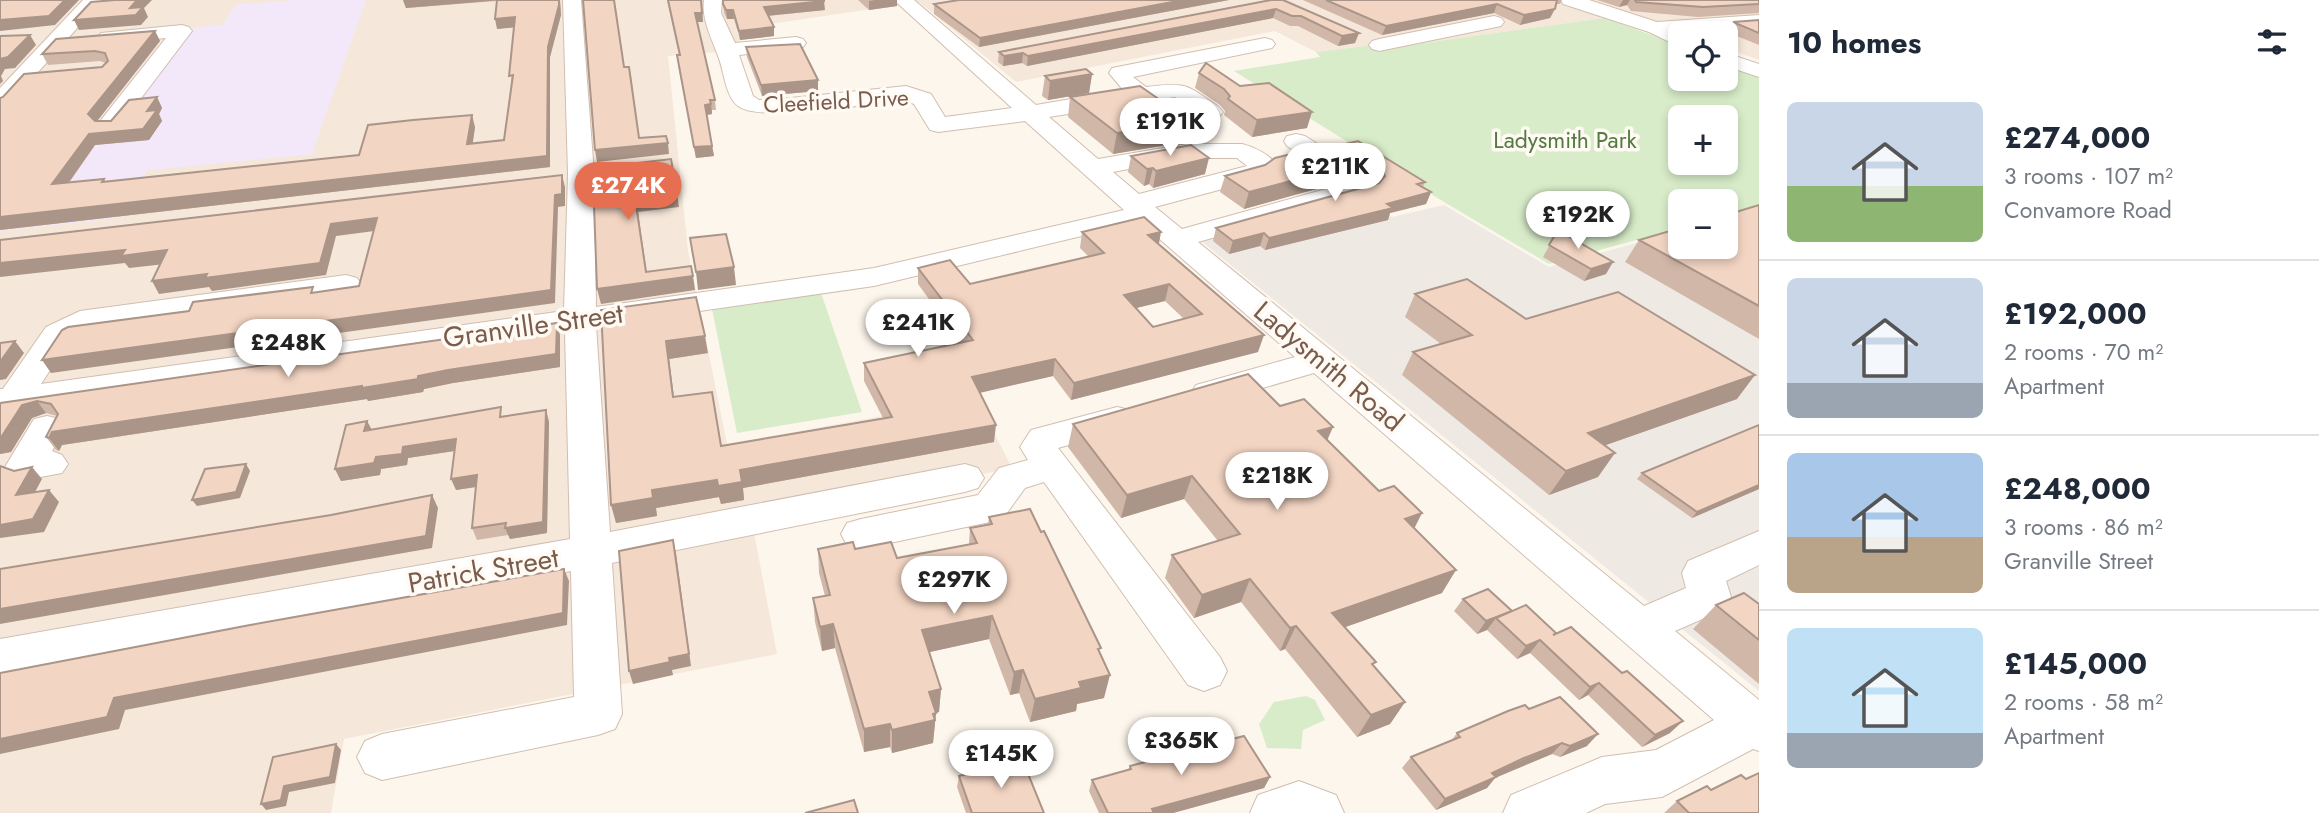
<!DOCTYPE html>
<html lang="en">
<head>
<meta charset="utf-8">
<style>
	body { margin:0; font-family:Jost,sans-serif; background:#f2f2f3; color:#1f2937; height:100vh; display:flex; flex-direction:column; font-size:26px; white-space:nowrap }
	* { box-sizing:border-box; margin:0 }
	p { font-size:23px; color:#747a83 }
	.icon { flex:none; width:38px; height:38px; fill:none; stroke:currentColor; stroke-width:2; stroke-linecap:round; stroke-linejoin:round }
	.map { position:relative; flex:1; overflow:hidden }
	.drawer { display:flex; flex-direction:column; background:#fff; width:560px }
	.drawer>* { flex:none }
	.controls { position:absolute; left:1668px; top:21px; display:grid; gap:14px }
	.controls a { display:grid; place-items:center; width:70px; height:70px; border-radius:10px; background:#fff; box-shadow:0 4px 10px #0003; font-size:35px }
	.price { position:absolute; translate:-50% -60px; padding:0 16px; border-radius:24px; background:#fff; color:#222; font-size:23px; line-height:46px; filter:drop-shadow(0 2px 4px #0008) }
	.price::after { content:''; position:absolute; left:50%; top:42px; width:21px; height:16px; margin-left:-10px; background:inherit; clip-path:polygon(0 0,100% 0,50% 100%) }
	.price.current { background:#e76f51; color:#fff }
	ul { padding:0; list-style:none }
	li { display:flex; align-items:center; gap:21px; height:175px; padding:0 28px }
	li+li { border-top:2px solid #e0e1e3 }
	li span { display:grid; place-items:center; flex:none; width:196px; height:140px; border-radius:10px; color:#555 }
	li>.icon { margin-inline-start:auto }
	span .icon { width:84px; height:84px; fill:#fffc; stroke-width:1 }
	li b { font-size:30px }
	h2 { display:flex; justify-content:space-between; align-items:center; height:84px; padding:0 28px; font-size:30px }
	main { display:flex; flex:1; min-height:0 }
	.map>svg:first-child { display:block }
	.residential { fill:#f5e8da }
	.industrial { fill:#efe9e4 }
	.education { fill:#f3e8fa }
	.green { fill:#d8ecc9; fill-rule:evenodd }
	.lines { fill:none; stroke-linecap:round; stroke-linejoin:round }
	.minor-casing { stroke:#d1beb0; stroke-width:2 }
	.minor { fill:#fff; fill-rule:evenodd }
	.wall { fill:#d1b7a8; fill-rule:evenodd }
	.shaded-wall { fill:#aa9588 }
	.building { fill:#f3d5c3; stroke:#aa9588; stroke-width:2; fill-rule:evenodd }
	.labels { text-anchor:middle; stroke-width:7; stroke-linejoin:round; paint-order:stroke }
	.far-street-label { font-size:23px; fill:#7a5c4d; stroke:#fffaf3 }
	.far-park-label { font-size:23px; fill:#537a41; stroke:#fffaf3 }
	.street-label { font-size:28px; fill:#7a5c4d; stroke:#fffaf3 }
</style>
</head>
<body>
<main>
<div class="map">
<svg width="1759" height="813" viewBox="0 0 1759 813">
	<rect width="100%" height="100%" fill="#fdf6ec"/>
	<path class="residential" d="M0,0H1759V60L1726,48V33H1686L1635,18H1604L1380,49L1373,45L1316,52L1275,31L1016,82L919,2L736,29L743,50L668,56L688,251L727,444L977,399L1012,468L752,522L777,654L344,739L331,813H0Z"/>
	<path class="industrial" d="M1356,194L1392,217L1444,205L1549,267L1680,231V247H1726L1759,209V691L1196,237Z"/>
	<path class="education" d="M295,0H366L312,154L148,170L118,218L0,231V150L86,141L169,34L87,40L90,36L223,25L235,5Z"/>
	<g class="green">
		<path d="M1604,18L1680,45V79H1726V62L1759,74V207L1726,216V201H1680V228L1549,264L1444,202L1234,71L1320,57L1316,52L1373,45L1380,49ZM1680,117H1726V163H1680Z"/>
		<path d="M821,293L862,412L737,433L712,309Z"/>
		<path d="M1306,696L1315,700L1325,720L1303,730L1301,749L1267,748L1259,724L1274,702Z"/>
	</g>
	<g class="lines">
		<defs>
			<g id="minor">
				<path d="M83,0H102L8,106L0,108V88Z"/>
				<path d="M563,0H581L594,174L596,307L874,268L1124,210L1025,121L938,132L930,130L914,104L904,100C873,103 759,123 738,106C725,96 724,70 718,56C712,39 701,18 704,0H722L721,13L735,43L796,37L803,39L806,43L803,47L796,49L739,55L753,96L759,100H772L906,86L931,94L945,117L1012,108L894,0H914L1036,105L1123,90L1109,73L1112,68L1265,38L1272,40L1275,44L1272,48L1133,77L1146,87C1188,82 1185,84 1219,107L1223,112L1219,117H1203L1175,97L1049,117L1098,159L1187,144H1242C1255,147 1270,155 1278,166L1260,179L1155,207L1182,229L1344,184L1287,146L1284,141L1287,136L1296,134L1305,136L1374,180L1378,186L1374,192L1198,242L1644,606L1686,588L1682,573L1688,561L1759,531V565L1726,581L1731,597L1725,609L1675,631L1759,700V751L1753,749L1662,797L1605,804L1586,813H1503L1511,795L1602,757L1656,750L1714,720L1314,373L1208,404L1196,401L1191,393L1196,385L1295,357L1140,222L874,286L596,326L610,532L965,464L978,468L984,478L978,488L965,492L612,563L622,714L615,729L598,735L382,780L365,773L357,757L365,741L382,734L574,697L571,571L0,677V639L570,539L565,331L0,413V389H3L46,327L80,311L346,275L357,278L361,284L357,290L346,293L98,326L69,341L41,384L564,311L568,174ZM1187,158H1237L1247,166L1139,194L1113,172Z"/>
				<path d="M1561,0H1589L1657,22L1759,15V27L1679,32L1680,47L1649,32L1563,4Z"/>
				<path d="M1494,16L1501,18L1504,22L1501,26L1379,51L1372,49L1369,45L1372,41L1379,39Z"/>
				<path d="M182,25L189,27L192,31L117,130H101L97,125L101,120L166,38L108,43L101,41L98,37L101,33Z"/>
				<path d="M1726,53L1759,64V77L1726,66Z"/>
				<path d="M1117,407L1130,410L1135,419L1130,428L1058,448L1220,657L1227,671L1220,685L1204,691L1188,685L1044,482L1025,488L1004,517L990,522L861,549L847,545L841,534L847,523L861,519L978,495L999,468L1028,460L1020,447L1031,430Z"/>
				<path d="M47,416L60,419L65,428L52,451L62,455L68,464L62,473L24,480L11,476L5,467L34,419Z"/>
				<path d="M1299,781L1336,795L1344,813H1250L1258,795Z"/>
			</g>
		</defs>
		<use href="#minor" class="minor-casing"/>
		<use href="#minor" class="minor"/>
	</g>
	<g class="wall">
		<path d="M403,0H560L561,15L550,57V167L0,230L106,63L100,61L48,65L42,54L155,31L160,41L97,121H111L157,97L162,108L159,114L162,121L149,140L95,145L69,183L104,179L106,182L359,155L475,127L472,144L504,140L511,86L514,27L497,29V1L406,8Z"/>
		<path d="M667,0H702L703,22H697L715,100L716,110H712V114L707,115L714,156L696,158L678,65L679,55Z"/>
		<path d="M723,0L825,10L768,16L774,27V36L740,40L734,19H727L724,13Z"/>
		<path d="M858,0H897V6L869,10Z"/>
		<path d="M1229,0L979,47L934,14V4Z"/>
		<path d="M1271,0L1355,43L1338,46L1298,26H1290L1273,18L1027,66L1022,63L1003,66L998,62L999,52Z"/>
		<path d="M1303,0H1562L1560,4H1556L1550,18L1520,25L1494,13L1382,35Z"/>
		<path d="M1597,0H1759V13L1698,17L1631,11L1627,5L1619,7Z"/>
		<path d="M1759,20V45L1727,32L1733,22Z"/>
		<path d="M746,47L818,80V91L762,96L747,57Z"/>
		<path d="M1199,73L1240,86L1307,128L1252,137L1224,115L1225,111L1220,105L1195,88Z"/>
		<path d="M1092,74L1089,93L1048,100L1042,96L1045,76Z"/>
		<path d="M1070,97L1185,142L1113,154L1068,117Z"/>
		<path d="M1345,144L1425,182L1423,187L1431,192L1426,204L1390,213L1388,220L1265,250L1260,246L1229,254L1213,241L1216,228L1378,183L1376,179L1341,156Z"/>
		<path d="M1131,156L1205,174L1153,188L1149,184L1144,186L1128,172Z"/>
		<path d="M1225,176L1338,183L1244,209L1220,192Z"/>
		<path d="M1759,205V339L1625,262L1639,240Z"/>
		<path d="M1558,230L1606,274L1584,281L1543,257Z"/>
		<path d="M1082,232L1159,244L1258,352L1071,400L1053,376L980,392L994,442L743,488L744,500L721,504L719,497L656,508L657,516L616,523L601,310L708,353L669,359L674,397L721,446L883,418L864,381V363L961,343L918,284V268L970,284L1089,257L1080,248ZM1165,301L1184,319L1153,327L1136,308Z"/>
		<path d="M1415,294L1526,319L1737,399L1605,445L1598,477L1549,495L1402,375L1413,352L1441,344L1405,317Z"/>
		<path d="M560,335V367L453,383L424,389L423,392L368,401L367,399L62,445L59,451L56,450L46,437L57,416L46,413L32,418L11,452L0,454V403Z"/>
		<path d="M1280,406L1327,440L1414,529L1442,593L1345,627L1374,666L1405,702L1390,724L1357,737L1285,649L1280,651L1241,602L1194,618L1165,578L1172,555L1218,541L1184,499L1121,518L1068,447L1073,424Z"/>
		<path d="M546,410L549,422L547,533L510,539L508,535L477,540L472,528L476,487L456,490L454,451L408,458L407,465L381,469L380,475L341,481L335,469L367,421L371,430L504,416Z"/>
		<path d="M1642,473L1759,489L1692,518L1637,479Z"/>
		<path d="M989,517L1100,653L1104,698L1077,704L1076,711L1030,722L1019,693L1010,695L989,639L929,652L941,689L939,712L936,713L933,743L892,753L890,747L864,752L835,648L822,651L815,622L813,598L825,596L819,573L818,549H855L897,558L969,544L970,528L988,524Z"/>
		<path d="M1463,599L1512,611L1670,733L1642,747L1588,695L1579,700L1530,653L1517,659L1487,630L1477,634L1454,611Z"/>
		<path d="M1759,604V684L1693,629L1716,605Z"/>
		<path d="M1529,709L1587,746L1560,757L1552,754L1515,769L1495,778L1487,788L1436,810L1402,768L1411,757L1451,741L1457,733Z"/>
		<path d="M1130,766L1270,777L1264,788L1173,813H1099L1089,791L1092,780L1128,770Z"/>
		<path d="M959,776L1044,813H966L957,787Z"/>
		<path d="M1711,790L1759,813H1664L1677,801Z"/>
	</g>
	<g class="shaded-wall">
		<path d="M65,0H79L55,25L0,31V20Z"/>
		<path d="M137,0H152L144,8L148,17L141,25L79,30L74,20L130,8Z"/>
		<path d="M403,0H501L406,8Z"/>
		<path d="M559,0H560L561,15L550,57V167L0,230V217L547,156L548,47Z"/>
		<path d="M701,0L703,22H696L695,13Z"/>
		<path d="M875,0H897V6L869,10V1Z"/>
		<path d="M1183,0H1229L979,47L980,38Z"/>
		<path d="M1623,0H1630L1627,5L1619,7Z"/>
		<path d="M824,1L825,10L765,16L764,7Z"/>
		<path d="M1497,4L1494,13L1382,35L1386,26Z"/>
		<path d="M1276,9L1273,18L1027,66L1028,56Z"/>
		<path d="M1555,9L1550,18L1520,25L1524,15Z"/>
		<path d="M726,10H733L734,19H727Z"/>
		<path d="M515,17L518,27L497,29L495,19Z"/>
		<path d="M774,27V36L740,40L739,31Z"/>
		<path d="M155,31L160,41L94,125L88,114Z"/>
		<path d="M1359,33L1355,43L1338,46L1342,36Z"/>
		<path d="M30,35L36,45L15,68L5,69L1,76L3,81L0,84V59Z"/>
		<path d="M1023,53L1022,63L1003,66L1004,56Z"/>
		<path d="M1092,74L1089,93L1048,100L1050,81Z"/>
		<path d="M631,77L640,146L668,143L669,154L597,162L595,150Z"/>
		<path d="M818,80V91L762,96L761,85Z"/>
		<path d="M157,97L162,108L159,114L162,121L149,140L95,145L59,196L52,184L89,134L147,111Z"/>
		<path d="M711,104L712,114L706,115L705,105Z"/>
		<path d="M1312,112L1307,128L1252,137L1257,120Z"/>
		<path d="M472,115L475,127L471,156L467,144Z"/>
		<path d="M1190,121L1185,142L1113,154L1117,133Z"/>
		<path d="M712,146L714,156L696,158L694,147Z"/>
		<path d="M1209,158L1205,174L1153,188L1156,171Z"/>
		<path d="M1344,167L1338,183L1244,209L1249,192Z"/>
		<path d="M1153,168L1149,184L1144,186L1147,169Z"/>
		<path d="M562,175L565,187V206L558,207L555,303L51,373L42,360L551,290L555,195Z"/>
		<path d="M1431,192L1426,204L1390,213L1388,220L1265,250L1269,238L1387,204Z"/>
		<path d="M677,193L679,207L638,212L648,282L693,276L695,290L601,304L597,289L635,198Z"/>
		<path d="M377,218L382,230L336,236L326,275L212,291L209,287L159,294L152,281L331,224Z"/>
		<path d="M1161,232L1158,249L1148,235Z"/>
		<path d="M1264,233L1260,246L1229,254L1233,241Z"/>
		<path d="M125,250H167L174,263L129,268L125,263L0,277V263Z"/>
		<path d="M1613,262L1606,274L1584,281L1591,269Z"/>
		<path d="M734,267L736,285L698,290L696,272Z"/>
		<path d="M1169,284L1165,301L1120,312L1124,295Z"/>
		<path d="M557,323L560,335V367L453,383L424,389L423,392L368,401L367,399L62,445L59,451L49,438L52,432L418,376Z"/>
		<path d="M1264,335L1258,352L1071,400L1074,383Z"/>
		<path d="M705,336L708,353L669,359L676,415L666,341Z"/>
		<path d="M15,341L24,353L6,379L0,380V362Z"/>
		<path d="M1055,359L1053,376L971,395L972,377Z"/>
		<path d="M1755,375L1737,399L1572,457L1588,433Z"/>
		<path d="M37,401L46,413L32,418L11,452L0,454V439L22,405Z"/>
		<path d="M546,410L549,422L547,533L510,539L505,528Z"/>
		<path d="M367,421L373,432L364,431Z"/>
		<path d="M996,425L994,442L743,488L744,500L721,504L719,497L656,508L657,516L616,523L611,505L652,490L740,470Z"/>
		<path d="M1333,427L1323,450L1318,431Z"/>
		<path d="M456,439L461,450L408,458L407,465L381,469L380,475L341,481L335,469L376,457L403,447Z"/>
		<path d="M1615,453L1598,477L1549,495L1566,471Z"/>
		<path d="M246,464L250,471L240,498L197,506L192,500Z"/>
		<path d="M32,467L42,479L27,507L16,495Z"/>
		<path d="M477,475L482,486L456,490L451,479Z"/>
		<path d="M1192,476L1184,499L1121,518L1127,495Z"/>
		<path d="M1759,485V489L1692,518L1697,512Z"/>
		<path d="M49,490L59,502L44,532L0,538V525Z"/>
		<path d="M432,495L438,508L432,548L0,624V609Z"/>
		<path d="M1422,513L1410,537L1405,519Z"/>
		<path d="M673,540L676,553L691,666L672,670L673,675L633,684L629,671Z"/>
		<path d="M564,569L569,581L567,625L125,710L119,729L0,754V739L114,698Z"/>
		<path d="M1456,570L1442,593L1320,636L1332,613Z"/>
		<path d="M1250,579L1241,602L1194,618L1202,595Z"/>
		<path d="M992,616L989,639L921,654L922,630Z"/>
		<path d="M1496,618L1487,630L1477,634L1486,621Z"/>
		<path d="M833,624L835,648L822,651L820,627Z"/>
		<path d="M1296,626L1285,649L1280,651L1290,628Z"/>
		<path d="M1540,640L1530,653L1517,659L1526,646Z"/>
		<path d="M1023,670L1019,693L1010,695L1014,672Z"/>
		<path d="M1110,675L1104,698L1077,704L1076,711L1030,722L1035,699L1079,682Z"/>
		<path d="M1599,683L1588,695L1579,700L1590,687Z"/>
		<path d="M941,689L939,712L928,715L929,692Z"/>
		<path d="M1405,702L1390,724L1357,737L1371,715Z"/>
		<path d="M936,713L933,743L892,753V730Z"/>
		<path d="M1683,721L1670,733L1642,747L1655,735Z"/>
		<path d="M890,724V747L864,752V729Z"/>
		<path d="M1598,734L1587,746L1560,757L1570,746Z"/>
		<path d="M1562,743L1552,754L1495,778L1487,788L1436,810L1445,799L1492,773Z"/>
		<path d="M336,744L341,750L335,783L289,792L286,806L266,810L261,804Z"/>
		<path d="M1270,777L1264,788L1173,813H1150L1152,809Z"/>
	</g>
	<g class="building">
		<path d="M0,0H65L49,16L0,20Z"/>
		<path d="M115,0H137L130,8L143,7L136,15L74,20L91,2Z"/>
		<path d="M497,0H559V5L548,47L547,156L0,217V98L3,97L24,74L102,67L108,61L105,53L95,51L42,54L56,39L155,31L88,114L95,121H111L129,100L157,97L147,111L157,110L143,129L89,134L52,184L104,179L102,182L359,155L368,125L413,120L472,115L467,144L504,140L513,75L509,76L515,17L495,19Z"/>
		<path d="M583,0H614L624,67H629L639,138L666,136L668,143L595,150Z"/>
		<path d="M668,0H701L702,13H695L715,100H710L711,104L705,105L712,146L694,147L677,55H680Z"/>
		<path d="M723,0H824V1L764,7L774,27L739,31L733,10H726L723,4Z"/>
		<path d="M959,0H1183L980,38L934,4Z"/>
		<path d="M1271,0H1283L1359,33L1342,36L1301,16H1292L1276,9L1028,56L1023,53L1004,56L999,52Z"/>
		<path d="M1326,0H1557L1555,9L1524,15L1497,4L1386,26Z"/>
		<path d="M1635,0H1759V4L1703,7L1636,2Z"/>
		<path d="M1759,20V33L1733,22Z"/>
		<path d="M30,35L8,57L0,59V36Z"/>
		<path d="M800,44L818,80L761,85L746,47Z"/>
		<path d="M1206,63L1240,86L1269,83L1312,112L1257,120L1228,99L1230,96L1224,89L1199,73Z"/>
		<path d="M1086,69L1092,74L1050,81L1045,76Z"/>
		<path d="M1140,86L1190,121L1117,133L1070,97Z"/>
		<path d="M1358,141L1425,182L1417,184L1431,192L1387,204L1393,208L1269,238L1264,233L1233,241L1216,228L1379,183L1385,176L1381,167L1345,144Z"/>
		<path d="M1191,145L1209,158L1156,171L1153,168L1147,169L1131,156Z"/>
		<path d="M1315,148L1344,167L1249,192L1225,176L1265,165L1275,158Z"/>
		<path d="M671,159L677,193L635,198L646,272L691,266L693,276L597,289L594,205H598L595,168Z"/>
		<path d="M562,175V194L555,195L551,290L42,360L62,330L68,327L189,311L193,302L313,287L311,293L359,286L377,218L331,224L320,263L205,278L207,274L152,281L167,250L121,256L125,250L0,263V240Z"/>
		<path d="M1759,205V306L1639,240L1680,228V247H1726V215Z"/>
		<path d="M1144,217L1161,232L1148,235L1264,335L1074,383L1055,359L972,377L996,425L740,470L742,482L718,486L717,480L652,490L653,498L611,505L601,310L696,297L705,336L666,341L673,397L712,392L721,446L892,417L864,363L973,340L918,268L950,260L970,284L1104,253L1082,232ZM1169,284L1202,314L1153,327L1124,295Z"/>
		<path d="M1558,230L1613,262L1591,269L1549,245Z"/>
		<path d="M726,234L734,267L696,272L690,238Z"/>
		<path d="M1467,279L1526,319L1618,292L1755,375L1588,433L1615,453L1566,471L1413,352L1472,335L1415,294Z"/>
		<path d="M557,323L556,354L448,370L418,376V379L362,388V386L52,432L49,438L46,437L58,414L51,404L37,401L22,405L0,439V403Z"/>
		<path d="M15,341L0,362V343Z"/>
		<path d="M1248,374L1280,406L1304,399L1333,427L1318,431L1379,491L1394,486L1422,513L1405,519L1456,570L1332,613L1376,662L1372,664L1405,702L1371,715L1296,626L1290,628L1250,579L1202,595L1172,555L1240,534L1192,476L1127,495L1073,424Z"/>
		<path d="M501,407L500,417L546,410L543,522L505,528L506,523L472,528L477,475L451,479L456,439L403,447L402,454L376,457L374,463L335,469L346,425L367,421L364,431Z"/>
		<path d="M1759,425V485L1697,512L1642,473Z"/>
		<path d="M246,464L236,492L192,500L205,469Z"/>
		<path d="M0,466L14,471L32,467L16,495L49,490L33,519L0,525Z"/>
		<path d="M432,495L426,536L0,609V569L331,515Z"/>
		<path d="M1030,509L1041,532L1044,531L1101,648L1098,649L1110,675L1079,682L1081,688L1035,699L1023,670L1014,672L992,616L922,630L941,689L929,692L936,713L933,714L935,720L892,730L890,724L864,729L833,624L820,627L813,598L830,595L818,549L853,542L855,549L891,542L897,558L977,543L970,528L992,524L989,517Z"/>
		<path d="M673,540L689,654L669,658L670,662L629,671L619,551Z"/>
		<path d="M564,569L563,613L114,698L107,717L0,739V673L250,625Z"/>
		<path d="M1488,589L1512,611L1486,621L1463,599Z"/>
		<path d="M1744,593L1759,604V640L1716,605Z"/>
		<path d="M1526,605L1556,633L1553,635L1571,627L1622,673L1627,671L1683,721L1655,735L1599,683L1590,687L1540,640L1526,646L1496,618Z"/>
		<path d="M1560,697L1598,734L1570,746L1562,743L1524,758L1492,773L1496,777L1445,799L1411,757L1460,737L1457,733L1508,711L1525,705L1529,709Z"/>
		<path d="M1244,736L1270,777L1152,809L1154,813H1108L1092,780L1131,769L1130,766Z"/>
		<path d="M336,744L330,777L284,786L281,800L261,804L273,757Z"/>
		<path d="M1022,759L1044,813H972L959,776Z"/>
		<path d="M1759,773V813H1689L1677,801L1707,786L1711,790L1741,775L1746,779Z"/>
		<path d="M854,800L858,813H805Z"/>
	</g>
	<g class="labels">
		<g class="far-street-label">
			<text transform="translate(836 101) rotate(-3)" y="8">Cleefield Drive</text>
		</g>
		<g class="far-park-label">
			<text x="1565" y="148">Ladysmith Park</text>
		</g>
		<g class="street-label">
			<text transform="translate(533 325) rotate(-8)" y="10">Granville Street</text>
			<text transform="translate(1329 366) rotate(40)" y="10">Ladysmith Road</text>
			<text transform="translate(483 570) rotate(-10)" y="10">Patrick Street</text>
		</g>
	</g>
</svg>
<div class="controls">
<a><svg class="icon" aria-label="locate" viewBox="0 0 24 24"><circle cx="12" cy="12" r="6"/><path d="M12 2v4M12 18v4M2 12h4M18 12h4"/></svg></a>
<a>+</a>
<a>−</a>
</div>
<b class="price" style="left:1170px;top:158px">£191K</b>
<b class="price" style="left:1335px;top:203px">£211K</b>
<b class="price current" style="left:628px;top:222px">£274K</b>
<b class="price" style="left:1578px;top:251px">£192K</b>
<b class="price" style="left:918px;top:359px">£241K</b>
<b class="price" style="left:288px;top:379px">£248K</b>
<b class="price" style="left:1277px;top:512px">£218K</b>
<b class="price" style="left:954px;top:616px">£297K</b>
<b class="price" style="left:1181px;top:777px">£365K</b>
<b class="price" style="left:1001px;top:790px">£145K</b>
</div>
<section class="drawer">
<h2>10 homes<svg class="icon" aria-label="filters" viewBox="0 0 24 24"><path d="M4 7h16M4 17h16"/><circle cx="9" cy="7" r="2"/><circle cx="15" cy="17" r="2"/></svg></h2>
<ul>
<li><span style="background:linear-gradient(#c9d6e8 60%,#8fb573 0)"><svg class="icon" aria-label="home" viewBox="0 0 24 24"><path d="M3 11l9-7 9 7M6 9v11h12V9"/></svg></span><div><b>£274,000</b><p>3 rooms · 107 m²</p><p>Convamore Road</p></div></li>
<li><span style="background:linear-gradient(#c9d6e8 75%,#9aa5b1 0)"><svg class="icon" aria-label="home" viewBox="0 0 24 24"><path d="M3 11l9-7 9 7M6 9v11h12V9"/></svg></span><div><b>£192,000</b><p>2 rooms · 70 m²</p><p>Apartment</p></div></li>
<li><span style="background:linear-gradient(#a9c7e8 60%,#b9a48a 0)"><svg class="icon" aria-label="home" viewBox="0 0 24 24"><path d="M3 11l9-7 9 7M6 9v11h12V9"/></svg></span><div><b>£248,000</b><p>3 rooms · 86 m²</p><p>Granville Street</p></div></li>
<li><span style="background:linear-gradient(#bfe0f5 75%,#9aa5b1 0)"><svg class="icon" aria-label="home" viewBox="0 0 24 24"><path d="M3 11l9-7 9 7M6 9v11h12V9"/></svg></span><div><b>£145,000</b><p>2 rooms · 58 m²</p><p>Apartment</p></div></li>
</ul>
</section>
</main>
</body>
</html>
